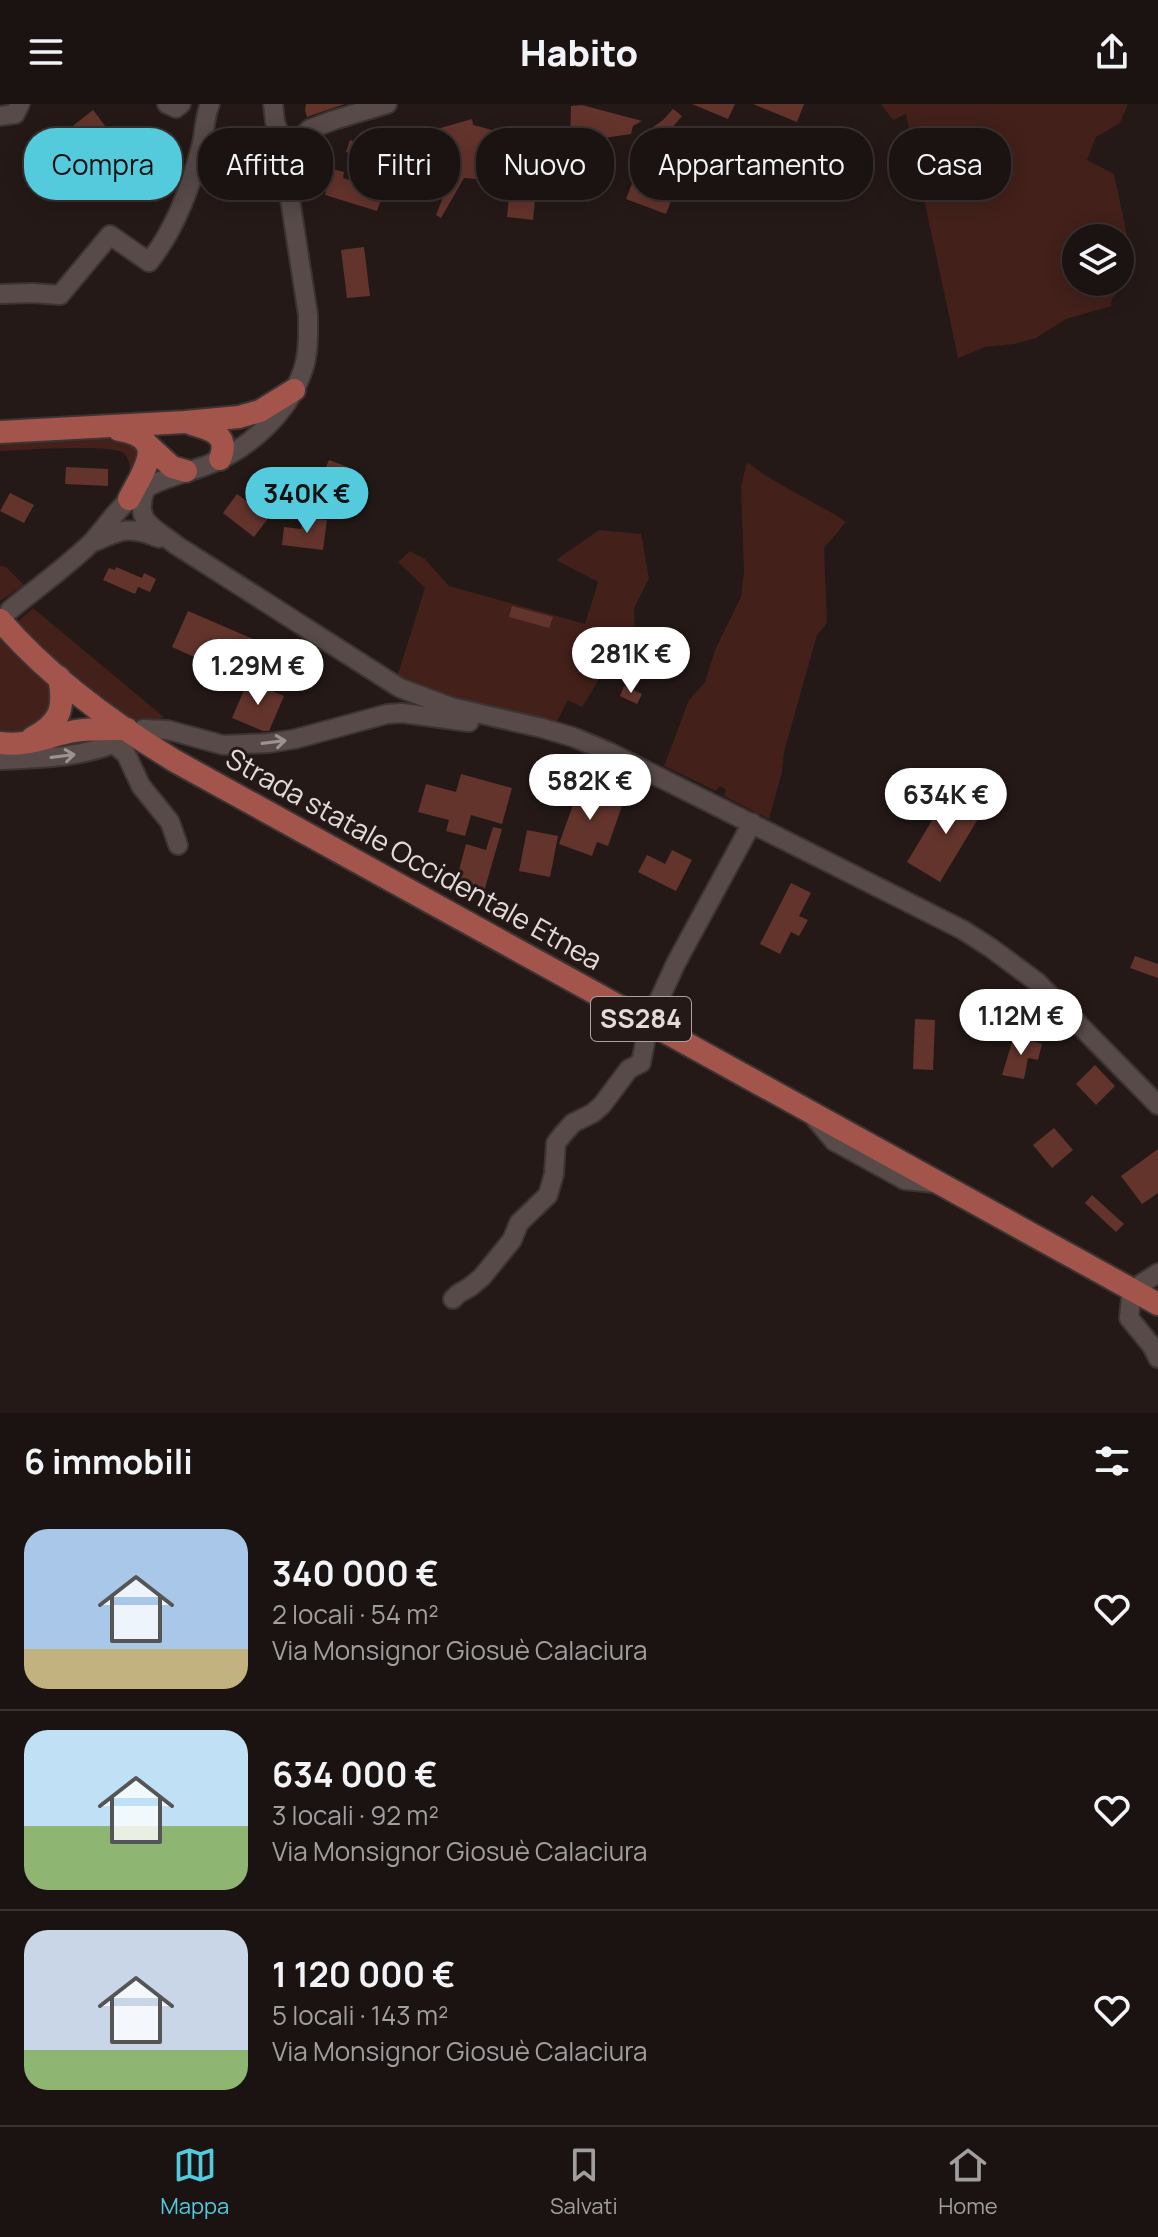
<!DOCTYPE html>
<html lang="it">
<head>
<meta charset="utf-8">
<style>
	body { margin:0; font-family:Manrope,sans-serif; background:#28201f; color:#f1f3f6; height:100vh; display:flex; flex-direction:column; font-size:30px; white-space:nowrap }
	* { box-sizing:border-box; margin:0 }
	p { font-size:26px; color:#a09e9f }
	.icon { flex:none; width:44px; height:44px; fill:none; stroke:currentColor; stroke-width:2; stroke-linecap:round; stroke-linejoin:round }
	.map { position:relative; height:1309px; overflow:hidden }
	.drawer { display:flex; flex-direction:column; background:#1b1311; flex:1 }
	.drawer>* { flex:none }
	.top-card { position:absolute; left:24px; top:24px; width:1110px; height:72px; display:flex; gap:16px }
	.controls { position:absolute; left:1062px; top:120px; display:grid; gap:16px }
	.controls a { display:grid; place-items:center; width:72px; height:72px; border-radius:50%; background:#1b1311; box-shadow:0 4px 20px #0003,0 0 0 2px #393231; font-size:40px }
	.price { position:absolute; translate:-50% -68px; padding:0 18px; border-radius:28px; background:#fff; color:#222; font-size:26px; line-height:52px; filter:drop-shadow(0 2px 4px #0008) }
	.price::after { content:''; position:absolute; left:50%; top:48px; width:24px; height:18px; margin-left:-12px; background:inherit; clip-path:polygon(0 0,100% 0,50% 100%) }
	.price.selected { background:#54cadd; color:#111 }
	ul { padding:0; list-style:none }
	li { display:flex; align-items:center; gap:24px; height:200px; padding:0 24px }
	li+li { border-top:2px solid #393231 }
	li span { display:grid; place-items:center; flex:none; width:224px; height:160px; border-radius:24px; color:#555 }
	li>.icon { margin-inline-start:auto }
	span .icon { width:96px; height:96px; fill:#fffc; stroke-width:1 }
	li b { font-size:34px }
	h2 { display:flex; justify-content:space-between; align-items:center; height:96px; padding:0 24px; font-size:34px }
	.tag { padding:0 28px; border-radius:32px; background:#1b1311; box-shadow:0 4px 20px #0003,0 0 0 2px #393231; font-size:28px; line-height:72px }
	.tag.selected { background:#54cadd; color:#111 }
	header { display:flex; justify-content:space-between; align-items:center; height:104px; padding:0 24px; background:#1b1311; font-size:36px; font-weight:800 }
	.tabs { display:flex; justify-content:space-around; align-items:center; height:112px; border-top:2px solid #393231; background:#1b1311; font-size:22px; color:#a09e9f }
	.tabs a { display:grid; justify-items:center; gap:4px }
	.tabs .selected { color:#54cadd }
	.map>svg:first-child { display:block }
	.green { fill:#43201a; fill-rule:evenodd }
	.building { fill:#63342c }
	.lines { fill:none; stroke-linecap:round; stroke-linejoin:round }
	.minor-casing { stroke:#3c3433; stroke-width:22 }
	.major-casing { stroke:#3c3433; stroke-width:26 }
	.minor { stroke:#574a48; stroke-width:18 }
	.major { stroke:#a4554b; stroke-width:22 }
	.oneway { stroke:#9d9291 }
	.labels { text-anchor:middle; stroke-width:6; stroke-linejoin:round; paint-order:stroke }
	.shield { fill:#241917; stroke:#aaa1a0; stroke-width:2 }
	.shield-label { font-size:26px; font-weight:bold; fill:#e3dbda }
	.street-label { font-size:28px; fill:#e3dbda; stroke:#241917 }
</style>
</head>
<body>
<header><svg class="icon" aria-label="menu" viewBox="0 0 24 24"><path d="M4 6h16M4 12h16M4 18h16"/></svg>Habito<svg class="icon" aria-label="share" viewBox="0 0 24 24"><path d="M12 15V3M7 8l5-5 5 5M5 13v7h14v-7"/></svg></header>
<div class="map">
<svg width="1158" height="1309" viewBox="0 0 1158 1309">
	<rect width="100%" height="100%" fill="#241917"/>
	<g class="green">
		<path d="M881,0H1128L1120,19L1096,33L1087,56L1114,70L1129,141L1121,185L1112,194L1111,202L1066,215L1036,234L1014,240L985,243L958,254L906,10L893,16ZM1076,134H1120V178H1076Z"/>
		<path d="M131,333L144,349L131,377C130,367 131,353 122,348C106,340 22,346 0,347V338Z"/>
		<path d="M747,358C777,382 814,396 846,418L824,444L827,519L817,531L784,648L782,668L769,715L724,692L726,686L720,682L716,687L664,662L689,596L705,578L715,546L741,493L744,467L741,383Z"/>
		<path d="M599,426L641,430L649,474L634,504L635,534L608,561L582,603L568,596L556,619C523,609 489,606 456,597C435,591 416,582 397,573L425,484L398,458L410,447L425,455L449,482L585,520L598,478L556,456Z"/>
		<path d="M0,462L6,463L24,481L0,497Z"/>
		<path d="M33,504L153,604L164,613L139,622L94,591L64,566L16,519Z"/>
		<path d="M0,527L53,577L58,596C38,622 35,631 0,628Z"/>
	</g>
	<g class="building">
		<path d="M306,0H345L307,13L305,6Z"/>
		<path d="M692,0H735L728,15Z"/>
		<path d="M753,0H804L797,18Z"/>
		<path d="M582,1L642,17L633,22L631,30L570,39L571,2Z"/>
		<path d="M673,5L682,12L671,25L658,31L653,23L663,16Z"/>
		<path d="M93,6L109,27L72,57L55,36Z"/>
		<path d="M472,15L473,21L496,27V44L490,76L464,74L441,114L436,111L444,91L408,80L411,70L404,67L395,37Z"/>
		<path d="M350,36L393,53L390,62L346,48Z"/>
		<path d="M333,65L344,68L343,74L384,87L377,107L325,91Z"/>
		<path d="M633,77L673,92L666,110L626,95Z"/>
		<path d="M509,93L535,96L533,116L507,113Z"/>
		<path d="M364,143L370,192L347,194L341,146Z"/>
		<path d="M329,356L348,363L339,387L330,384L335,369L325,365Z"/>
		<path d="M66,363L108,365V382L65,380Z"/>
		<path d="M10,389L34,401L24,419L0,407Z"/>
		<path d="M237,390L269,413L254,433L223,409Z"/>
		<path d="M303,413L327,416L323,446L282,441L284,423L301,425Z"/>
		<path d="M116,463L142,474L144,469L156,475L150,488L138,483L135,490L103,476L109,464L115,466Z"/>
		<path d="M512,502L553,513L549,524L509,513Z"/>
		<path d="M188,507L253,535L237,572L172,543Z"/>
		<path d="M248,577L284,592L269,627H263L232,614Z"/>
		<path d="M624,582L642,590L637,600L620,592Z"/>
		<path d="M461,670L512,684L502,720L471,711L465,732L446,727L449,716L418,708L426,680L456,688Z"/>
		<path d="M579,684L623,699L608,742L597,738L592,752L559,740Z"/>
		<path d="M951,685L984,705L940,778L907,758Z"/>
		<path d="M493,723L502,725L483,791L474,789L475,783L456,777L466,740L486,746Z"/>
		<path d="M527,726L558,732L550,773L519,767Z"/>
		<path d="M672,746L692,756L676,787L638,768L647,751L665,760Z"/>
		<path d="M791,779L811,789L799,812L808,816L799,832L791,828L780,850L760,840Z"/>
		<path d="M1135,852L1158,860V874L1130,864Z"/>
		<path d="M915,915L935,916L933,966L913,965Z"/>
		<path d="M1014,932L1042,940L1038,956L1028,954L1024,975L1002,971Z"/>
		<path d="M1095,961L1115,982L1096,1001L1076,980Z"/>
		<path d="M1054,1024L1073,1046L1052,1064L1033,1041Z"/>
		<path d="M1158,1045V1089L1142,1100L1121,1072Z"/>
		<path d="M1092,1091L1124,1120L1116,1128L1085,1099Z"/>
	</g>
	<g class="lines">
		<defs>
			<g id="minor">
				<path d="M167,0L176,4L181,0"/>
				<path d="M273,0L275,18L282,37L292,42"/>
				<path d="M0,12L15,10L20,0"/>
				<path d="M0,190L33,189L60,191L110,131L149,158C174,127 191,82 201,43C205,29 204,14 210,0"/>
				<path d="M146,383C133,418 151,421 176,441L400,584L451,603L542,624L573,633L611,649L963,826L991,844L1037,878L1158,1001"/>
				<path d="M96,437C122,425 131,422 159,434"/>
				<path d="M10,506C37,484 66,463 91,439C105,424 116,406 132,393C154,376 179,371 205,362C248,346 288,310 303,266C309,248 308,229 308,211L286,69L292,42L310,25L334,16L387,0"/>
				<path d="M143,625L168,626L223,641L269,639L295,635L387,610L402,609L469,618"/>
				<path d="M114,640L126,650L141,682L170,718L178,741"/>
				<path d="M0,656C42,654 85,654 124,635"/>
				<path d="M654,907L676,859L752,719"/>
				<path d="M813,1012L834,1037L905,1076L934,1079"/>
				<path d="M1141,1180L1158,1169"/>
				<path d="M1131,1194L1129,1214L1152,1242L1158,1254"/>
				<path d="M453,1195L458,1190L470,1183L482,1173L512,1136L519,1119L548,1091L554,1070L556,1039L563,1030L573,1019L593,1009L602,1001L629,965L641,959L647,928"/>
			</g>
			<g id="major">
				<path d="M192,320C211,326 230,330 220,355"/>
				<path d="M119,326C169,334 144,366 129,395"/>
				<path d="M0,328L185,318L239,313L260,307L294,286"/>
				<path d="M148,341L172,363L186,367"/>
				<path d="M0,516C48,572 112,619 175,657L1158,1200"/>
				<path d="M32,634C61,619 65,604 59,573"/>
				<path d="M0,639C27,643 50,631 75,627C92,624 110,625 127,625"/>
			</g>
		</defs>
		<use href="#minor" class="minor-casing"/>
		<use href="#major" class="major-casing"/>
		<use href="#minor" class="minor"/>
		<use href="#major" class="major"/>
	</g>
	<defs><path id="oneway-shaft" d="M-6 0H5M1.5-3L5.5 0L1.5 3" fill="none" stroke-width="1.6" stroke-linecap="round" stroke-linejoin="round" transform="scale(2)"/></defs>
	<g class="oneway">
		<use href="#oneway-shaft" transform="translate(274 638) rotate(-7)"/>
		<use href="#oneway-shaft" transform="translate(63 652) rotate(-7)"/>
	</g>
	<g class="labels">
		<rect class="shield" x="591" y="893" width="100" height="44" rx="6"/>
		<g class="shield-label">
			<text x="641" y="924">SS284</text>
		</g>
		<g class="street-label">
			<text transform="translate(414 755) rotate(29)" y="10">Strada statale Occidentale Etnea</text>
		</g>
	</g>
</svg>
<div class="controls">
<a><svg class="icon" aria-label="layers" viewBox="0 0 24 24"><path d="M12 4l9 5-9 5-9-5zM3 14l9 5 9-5"/></svg></a>
</div>
<b class="price selected" style="left:307px;top:431px">340K €</b>
<b class="price" style="left:631px;top:591px">281K €</b>
<b class="price" style="left:258px;top:603px">1.29M €</b>
<b class="price" style="left:590px;top:718px">582K €</b>
<b class="price" style="left:946px;top:732px">634K €</b>
<b class="price" style="left:1021px;top:953px">1.12M €</b>
<div class="top-card">
<a class="tag selected">Compra</a>
<a class="tag">Affitta</a>
<a class="tag">Filtri</a>
<a class="tag">Nuovo</a>
<a class="tag">Appartamento</a>
<a class="tag">Casa</a>
</div>
</div>
<section class="drawer">
<h2>6 immobili<svg class="icon" aria-label="filters" viewBox="0 0 24 24"><path d="M4 7h16M4 17h16"/><circle cx="9" cy="7" r="2"/><circle cx="15" cy="17" r="2"/></svg></h2>
<ul>
<li><span style="background:linear-gradient(#a9c7e8 75%,#c2b280 0)"><svg class="icon" aria-label="home" viewBox="0 0 24 24"><path d="M3 11l9-7 9 7M6 9v11h12V9"/></svg></span><div><b>340 000 €</b><p>2 locali · 54 m²</p><p>Via Monsignor Giosuè Calaciura</p></div><svg class="icon" aria-label="heart" viewBox="0 0 24 24"><path d="M12 20l-8-8c-3-5 5-10 8-4 3-6 11-1 8 4z"/></svg></li>
<li><span style="background:linear-gradient(#bfe0f5 60%,#8fb573 0)"><svg class="icon" aria-label="home" viewBox="0 0 24 24"><path d="M3 11l9-7 9 7M6 9v11h12V9"/></svg></span><div><b>634 000 €</b><p>3 locali · 92 m²</p><p>Via Monsignor Giosuè Calaciura</p></div><svg class="icon" aria-label="heart" viewBox="0 0 24 24"><path d="M12 20l-8-8c-3-5 5-10 8-4 3-6 11-1 8 4z"/></svg></li>
<li><span style="background:linear-gradient(#c9d6e8 75%,#8fb573 0)"><svg class="icon" aria-label="home" viewBox="0 0 24 24"><path d="M3 11l9-7 9 7M6 9v11h12V9"/></svg></span><div><b>1 120 000 €</b><p>5 locali · 143 m²</p><p>Via Monsignor Giosuè Calaciura</p></div><svg class="icon" aria-label="heart" viewBox="0 0 24 24"><path d="M12 20l-8-8c-3-5 5-10 8-4 3-6 11-1 8 4z"/></svg></li>
</ul>
</section>
<nav class="tabs">
<a class="selected"><svg class="icon" aria-label="map" viewBox="0 0 24 24"><path d="M3 6l6-2 6 2 6-2v14l-6 2-6-2-6 2zM9 4v14M15 6v14"/></svg>Mappa</a>
<a><svg class="icon" aria-label="saved" viewBox="0 0 24 24"><path d="M7 4h10v16l-5-4-5 4z"/></svg>Salvati</a>
<a><svg class="icon" aria-label="home" viewBox="0 0 24 24"><path d="M3 11l9-7 9 7M6 9v11h12V9"/></svg>Home</a>
</nav>
</body>
</html>
